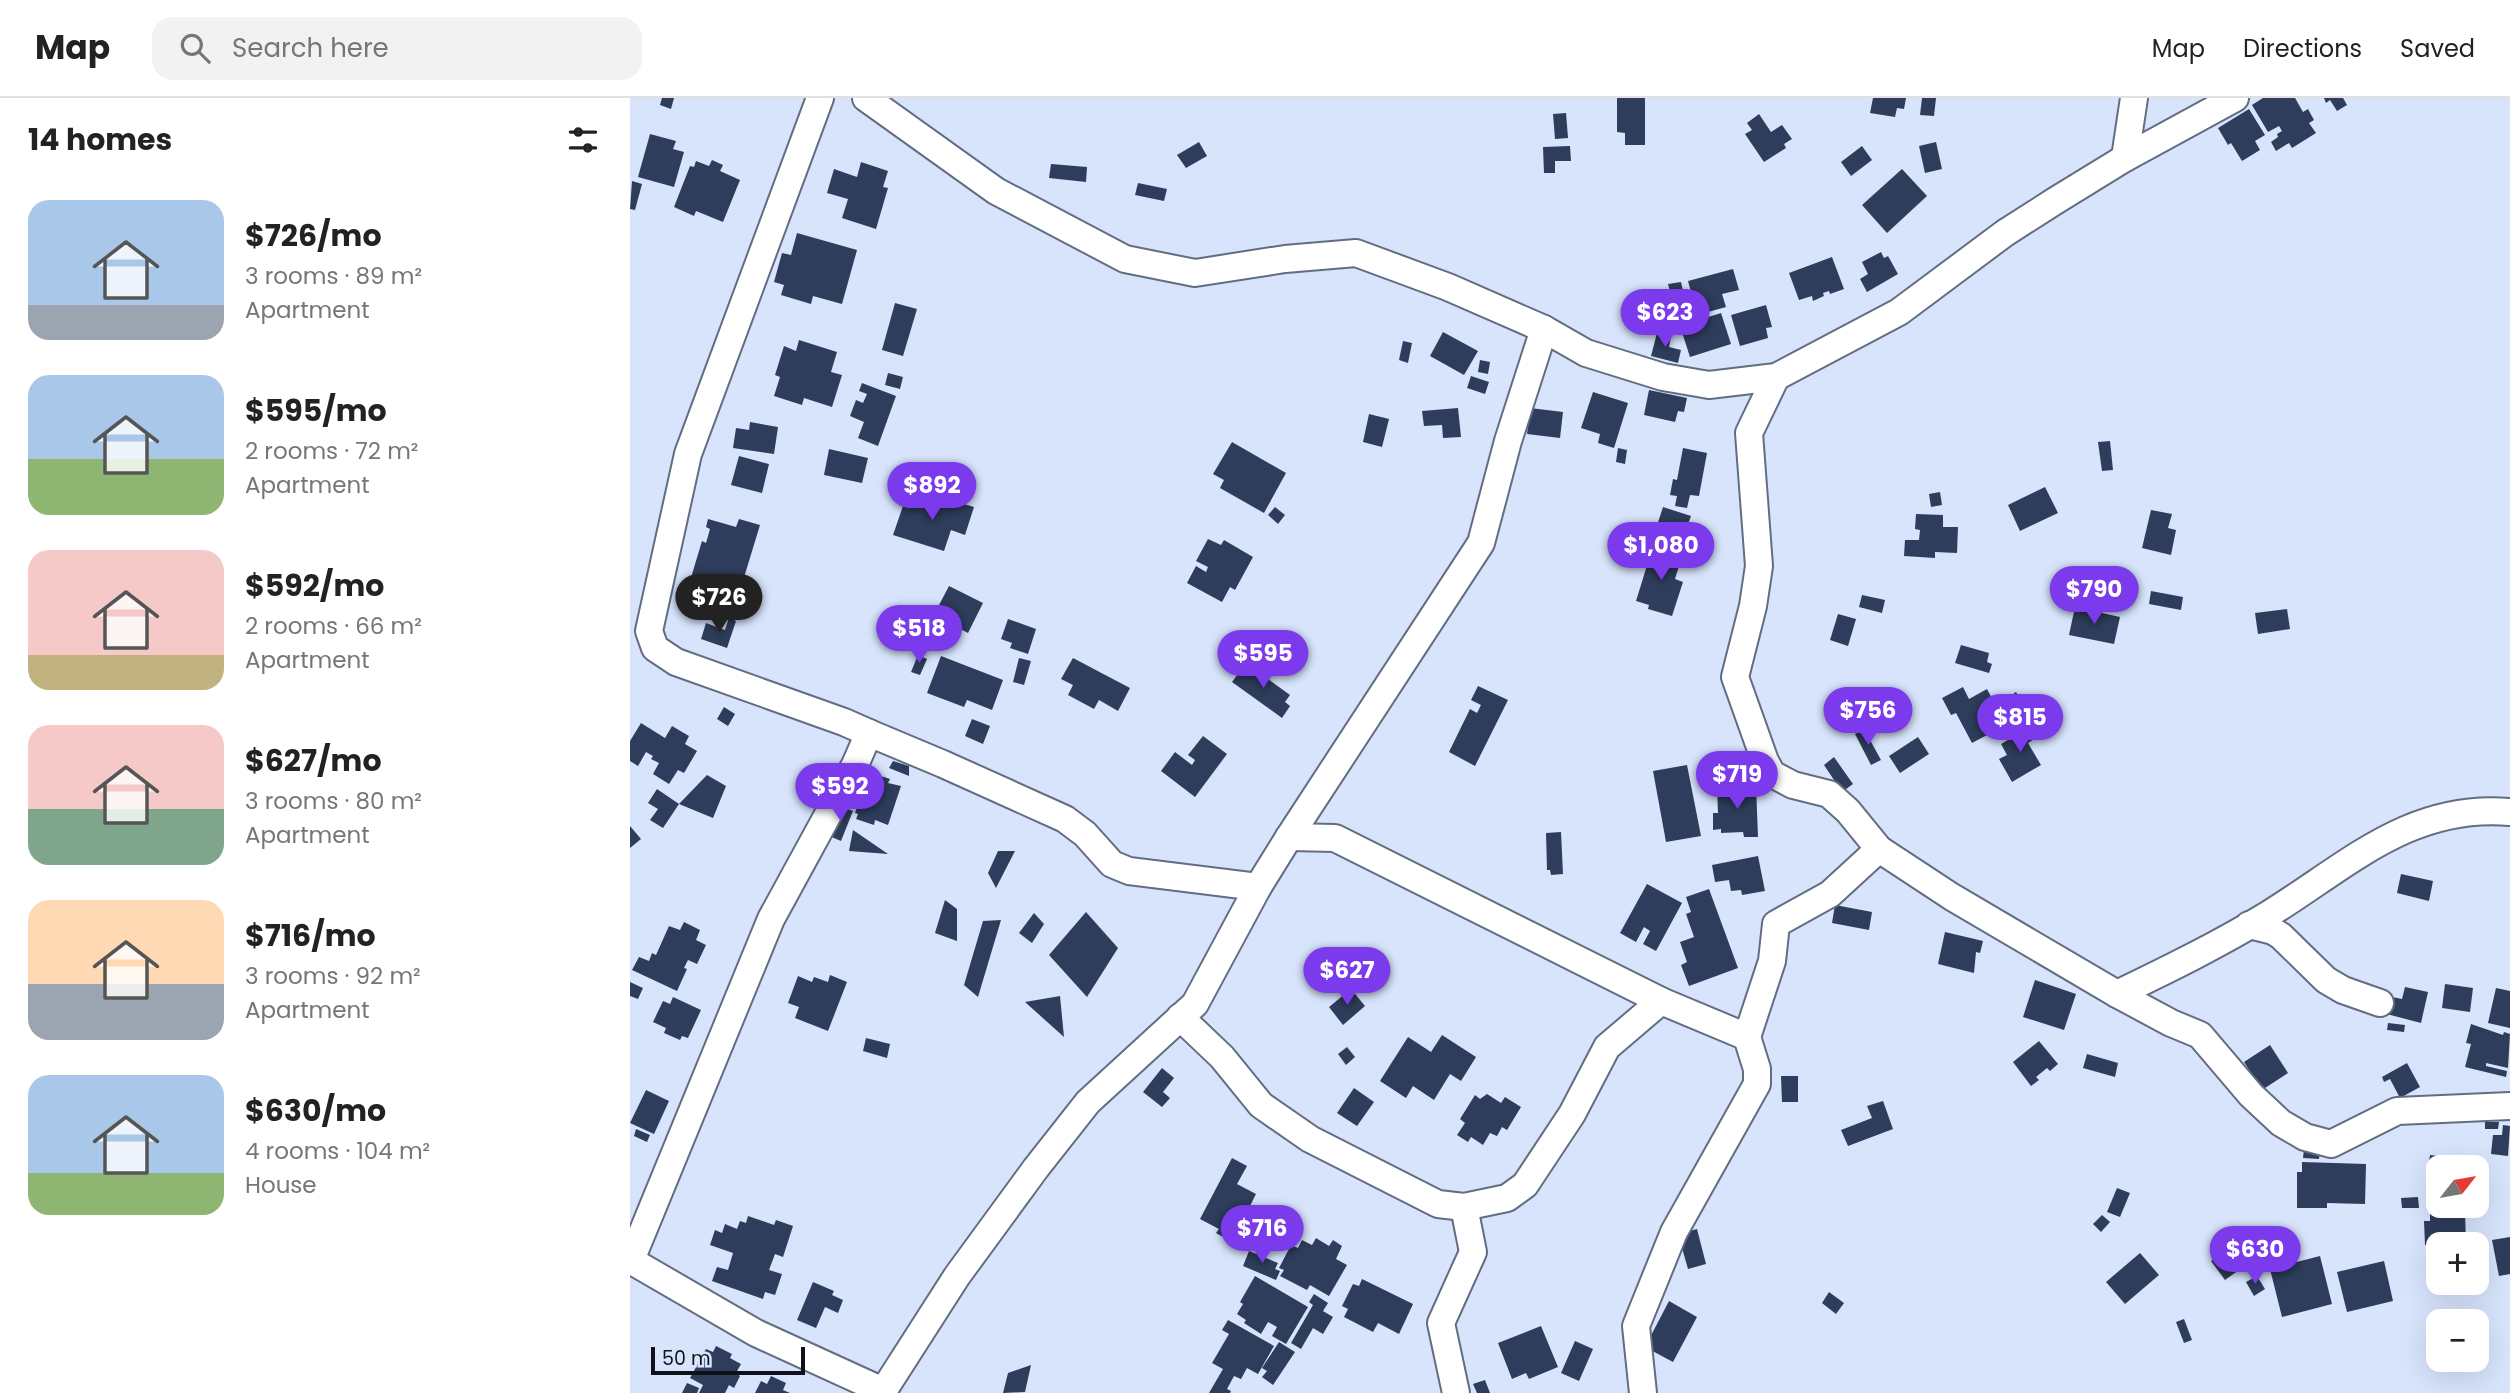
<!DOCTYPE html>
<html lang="en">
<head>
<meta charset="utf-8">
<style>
	body { margin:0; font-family:Poppins,sans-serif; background:#f2f2f2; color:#222; height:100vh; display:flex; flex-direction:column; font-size:26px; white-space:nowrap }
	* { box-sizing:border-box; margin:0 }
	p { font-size:23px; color:#767676 }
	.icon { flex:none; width:38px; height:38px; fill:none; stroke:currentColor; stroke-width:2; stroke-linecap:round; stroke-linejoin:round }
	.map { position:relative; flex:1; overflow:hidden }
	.panel { display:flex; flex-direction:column; background:#fff; width:630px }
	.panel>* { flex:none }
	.needle { width:46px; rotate:59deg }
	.controls { position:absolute; left:1796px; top:1057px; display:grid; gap:14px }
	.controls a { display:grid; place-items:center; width:63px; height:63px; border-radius:14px; background:#fff; box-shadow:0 7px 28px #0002; font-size:35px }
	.scale { position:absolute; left:21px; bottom:18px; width:154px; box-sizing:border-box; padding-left:7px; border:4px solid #0d1119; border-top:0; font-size:19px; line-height:24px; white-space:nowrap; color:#0d1119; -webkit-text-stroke:5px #d7e4fc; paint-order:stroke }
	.price { position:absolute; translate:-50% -60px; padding:0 16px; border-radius:24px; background:#7c3aed; color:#fff; font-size:23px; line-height:46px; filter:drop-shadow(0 2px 4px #0008) }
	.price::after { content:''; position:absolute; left:50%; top:42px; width:21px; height:16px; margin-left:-10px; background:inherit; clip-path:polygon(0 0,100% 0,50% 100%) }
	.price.current { background:#222; color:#fff }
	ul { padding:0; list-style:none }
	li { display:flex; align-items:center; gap:21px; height:175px; padding:0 28px }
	li span { display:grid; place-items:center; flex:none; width:196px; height:140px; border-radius:21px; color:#555 }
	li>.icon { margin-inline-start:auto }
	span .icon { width:84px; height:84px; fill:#fffc; stroke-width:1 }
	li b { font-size:30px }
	h2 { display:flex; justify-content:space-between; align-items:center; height:84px; padding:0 28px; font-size:30px }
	header { display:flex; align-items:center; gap:42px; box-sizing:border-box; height:98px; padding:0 35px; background:#fff; border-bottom:2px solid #e0e0e0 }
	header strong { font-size:33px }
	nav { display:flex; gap:38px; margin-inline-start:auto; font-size:24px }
	.search { width:490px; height:63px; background:#f2f2f2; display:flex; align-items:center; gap:18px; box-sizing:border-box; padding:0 24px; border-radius:21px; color:#767676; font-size:26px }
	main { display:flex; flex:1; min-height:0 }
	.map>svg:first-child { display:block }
	.building { fill:#2d3d5b }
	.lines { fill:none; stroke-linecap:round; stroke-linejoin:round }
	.minor-casing { stroke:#626d82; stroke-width:30 }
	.minor { stroke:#fff; stroke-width:26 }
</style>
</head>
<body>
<header>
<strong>Map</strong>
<div class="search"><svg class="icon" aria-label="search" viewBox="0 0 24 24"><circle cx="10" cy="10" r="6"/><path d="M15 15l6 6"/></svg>Search here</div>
<nav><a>Map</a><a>Directions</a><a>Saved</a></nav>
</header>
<main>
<section class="panel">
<h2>14 homes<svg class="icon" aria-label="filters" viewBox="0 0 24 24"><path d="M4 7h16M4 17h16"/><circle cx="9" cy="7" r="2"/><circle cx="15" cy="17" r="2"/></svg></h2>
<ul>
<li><span style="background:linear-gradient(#a9c7e8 75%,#9aa5b1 0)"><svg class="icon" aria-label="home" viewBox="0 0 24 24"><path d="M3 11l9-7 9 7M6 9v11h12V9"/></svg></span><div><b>$726/mo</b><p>3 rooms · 89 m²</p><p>Apartment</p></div></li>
<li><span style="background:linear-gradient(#a9c7e8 60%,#8fb573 0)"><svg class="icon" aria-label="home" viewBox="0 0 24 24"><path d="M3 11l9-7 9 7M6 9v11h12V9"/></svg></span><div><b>$595/mo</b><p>2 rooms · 72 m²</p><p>Apartment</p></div></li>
<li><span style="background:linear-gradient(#f6c9c9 75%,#c2b280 0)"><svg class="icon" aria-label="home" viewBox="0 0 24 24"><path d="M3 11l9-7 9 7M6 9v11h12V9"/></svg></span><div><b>$592/mo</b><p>2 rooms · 66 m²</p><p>Apartment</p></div></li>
<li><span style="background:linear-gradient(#f6c9c9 60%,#7fa58c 0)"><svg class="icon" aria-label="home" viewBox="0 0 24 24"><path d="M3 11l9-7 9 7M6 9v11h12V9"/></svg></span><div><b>$627/mo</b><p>3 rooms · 80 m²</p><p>Apartment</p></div></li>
<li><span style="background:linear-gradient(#ffd9b3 60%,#9aa5b1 0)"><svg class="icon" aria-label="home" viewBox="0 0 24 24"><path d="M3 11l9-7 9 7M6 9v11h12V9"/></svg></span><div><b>$716/mo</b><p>3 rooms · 92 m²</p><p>Apartment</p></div></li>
<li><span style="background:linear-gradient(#a9c7e8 70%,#8fb573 0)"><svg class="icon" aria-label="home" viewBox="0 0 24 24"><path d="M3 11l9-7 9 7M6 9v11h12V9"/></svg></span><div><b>$630/mo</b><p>4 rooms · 104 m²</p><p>House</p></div></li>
</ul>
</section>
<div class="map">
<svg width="1880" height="1295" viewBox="0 0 1880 1295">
	<rect width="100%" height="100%" fill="#d7e4fc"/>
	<g class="building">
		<path d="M32,0H44L41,11L30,7Z"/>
		<path d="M987,0H1015V47H995V35L987,34Z"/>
		<path d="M1243,0H1276L1274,11L1267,10L1265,19L1240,15Z"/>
		<path d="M1292,0H1306L1304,18L1290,17Z"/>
		<path d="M1633,0H1665L1673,14L1678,11L1684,22L1679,25L1686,35L1662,50L1659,45L1646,53L1641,44L1648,39L1647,36L1652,33L1649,28L1638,34L1622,7Z"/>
		<path d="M1694,0H1713L1717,7L1707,13L1700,2L1696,5Z"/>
		<path d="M1619,11L1635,37L1625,43L1630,52L1612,63L1601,45L1598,47L1588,30Z"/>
		<path d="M936,15L938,40L925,41L923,16Z"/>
		<path d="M1129,16L1141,34L1152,27L1162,41L1154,46L1156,50L1134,64L1115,36L1122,32L1117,25Z"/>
		<path d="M20,36L46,43L43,51L54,54L44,89L8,79Z"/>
		<path d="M569,44L577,58L556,70L547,57Z"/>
		<path d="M1306,44L1312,71L1295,75L1289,48Z"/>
		<path d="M940,48L941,63H925V75H914L913,49Z"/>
		<path d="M1232,48L1242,62L1221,78L1211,64Z"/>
		<path d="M82,62L93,67L90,73L110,82L93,124L66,113L64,118L44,109L60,68L64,69L66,63L79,68Z"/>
		<path d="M231,64L258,73L253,89L258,90L246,131L212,120L218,101L197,95L204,71L227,79Z"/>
		<path d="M421,66L457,69L456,84L419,80Z"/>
		<path d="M1272,71L1297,98L1257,135L1232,107Z"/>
		<path d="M2,83L12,86L5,112L0,111Z"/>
		<path d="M508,85L537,91L534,103L505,97Z"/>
		<path d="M167,135L227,152L212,206L183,198L181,206L151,197L154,187L144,184L152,155L161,157Z"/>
		<path d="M1251,154L1254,160L1258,158L1268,176L1237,194L1230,181L1238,176L1232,164Z"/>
		<path d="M1202,159L1214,191L1200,196L1199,193L1193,195L1194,198L1183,203L1182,198L1169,202L1159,175Z"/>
		<path d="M1103,171L1109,192L1092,196L1096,209L1067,217L1058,183Z"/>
		<path d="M1051,184L1057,210L1045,213L1038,186Z"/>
		<path d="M265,205L287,211L273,258L252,252Z"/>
		<path d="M1136,207L1142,229L1136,230L1138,240L1110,248L1101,217Z"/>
		<path d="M1091,215L1101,246L1060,259L1050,228Z"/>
		<path d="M813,234L848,253L834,277L800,258Z"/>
		<path d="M1027,235L1041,239L1039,249L1051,252L1048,265L1021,258Z"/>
		<path d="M169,242L207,254L201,274L212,277L202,309L174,300L172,307L144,298L150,279L145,277L154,248L166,253Z"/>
		<path d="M773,243L782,245L778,265L769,262Z"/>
		<path d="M850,262L860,264L858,276L848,274Z"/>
		<path d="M258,275L273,279L270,291L255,287Z"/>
		<path d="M841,278L859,284L855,296L837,290Z"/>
		<path d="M232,285L266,298L248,348L228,340L234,324L220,318L226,302L233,305L237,296L229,293Z"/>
		<path d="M1019,292L1057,300L1054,314L1048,313L1045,324L1014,317Z"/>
		<path d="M963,294L998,305L984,350L968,345L970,336L951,330Z"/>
		<path d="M828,310L831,339L813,340L812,327L794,328L792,313Z"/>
		<path d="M900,310L933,314L930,340L897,336Z"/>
		<path d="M739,316L759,321L752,349L733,344Z"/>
		<path d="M120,324L148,329L144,356L103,350L106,330L119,332Z"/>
		<path d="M1480,343L1483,372L1472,373L1468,344Z"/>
		<path d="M602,344L656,375L634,415L590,390L594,382L583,376Z"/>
		<path d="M988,350L997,352L995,366L986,364Z"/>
		<path d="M1053,350L1077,355L1069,398L1060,397L1057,410L1045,408L1047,398L1040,397L1043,381L1047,382Z"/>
		<path d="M199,351L238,360L232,385L194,377Z"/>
		<path d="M109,358L139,366L132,395L101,387Z"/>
		<path d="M1415,389L1428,415L1390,433L1378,407Z"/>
		<path d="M1310,394L1312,407L1301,409L1299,396Z"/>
		<path d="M283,399L325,410L327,404L344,409L335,437L321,432L314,453L263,437L273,408L279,410Z"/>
		<path d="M645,409L655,417L648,426L638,417Z"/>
		<path d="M1033,409L1061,418L1057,429L1062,430L1054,454L1022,443Z"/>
		<path d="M1521,412L1542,416L1538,430L1546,432L1541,457L1512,450Z"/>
		<path d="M1286,416L1313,417V429H1328L1327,455L1305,454V460L1274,458L1275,442H1289L1290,432L1285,431Z"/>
		<path d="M78,421L106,429L109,421L130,427L112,486L101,483L97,494L60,483L72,443L76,445L80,431L76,429Z"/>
		<path d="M578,441L591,447L594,442L623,459L605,492L600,489L592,504L557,485L566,468L576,474L578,469L566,463Z"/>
		<path d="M1023,448L1052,458L1045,481L1053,484L1042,518L1018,511L1019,507L1006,503Z"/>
		<path d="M319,488L353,505L338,535L323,527L327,519L308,509Z"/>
		<path d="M1521,493L1553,499L1551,512L1519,506Z"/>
		<path d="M1232,497L1255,502L1252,515L1229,509Z"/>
		<path d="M1445,509L1490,519L1484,546L1439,537Z"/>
		<path d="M1657,511L1660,531L1628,536L1625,515Z"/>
		<path d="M1208,516L1226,521L1218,548L1200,542Z"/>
		<path d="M99,520L106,523L97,550L71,541L76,525L95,532Z"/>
		<path d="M378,521L406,531L398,556L380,550L382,545L371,541Z"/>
		<path d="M289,527L298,531L293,542L284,538Z"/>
		<path d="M275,541L285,545L282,552L272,547Z"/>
		<path d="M1331,547L1359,555L1357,564L1362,566L1359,575L1325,565Z"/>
		<path d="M288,557L297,561L290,577L281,574Z"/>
		<path d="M311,558L373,582L362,612L337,602L334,609L297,595Z"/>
		<path d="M389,560L401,563L394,587L383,584Z"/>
		<path d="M443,560L500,590L488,613L469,602L464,611L438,597L443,587L431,581Z"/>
		<path d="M616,565L660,597L655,604L660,608L652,620L602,584Z"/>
		<path d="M848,588L878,602L845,668L819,654L840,611L847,615L851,607L841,602Z"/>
		<path d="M1333,589L1339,601L1357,591L1376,627L1342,645L1326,615L1321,617L1312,600Z"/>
		<path d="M1386,594L1399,614L1384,625L1372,604Z"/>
		<path d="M94,609L105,616L98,628L87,621Z"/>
		<path d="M342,621L360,628L353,646L335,638Z"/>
		<path d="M11,625L35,640L42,628L59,638L55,646L67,653L54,675L48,672L39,686L23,676L29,665L21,661L23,658L16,654L8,668L0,663V643Z"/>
		<path d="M1404,627L1410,637L1398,645L1411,667L1382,684L1369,661L1377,657L1371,646Z"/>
		<path d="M1234,631L1251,662L1241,667L1225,636Z"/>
		<path d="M573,638L597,656L565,699L531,673L545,654L562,667L565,662L558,657Z"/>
		<path d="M1288,639L1299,656L1270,675L1259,658Z"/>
		<path d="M1204,659L1223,686L1212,694L1194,667Z"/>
		<path d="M263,663L279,668V678L259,670Z"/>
		<path d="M1057,667L1071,738L1036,744L1023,673Z"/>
		<path d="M239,674L260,681L258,685L271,688L258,727L245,722L244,727L226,721L228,716L225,715Z"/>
		<path d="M77,677L96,688L83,720L49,706L33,730L20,722L28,711L18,705L27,691L49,706Z"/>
		<path d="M1126,688L1128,739H1114L1113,734L1091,735V731L1083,732V715H1088L1087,689Z"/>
		<path d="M209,708L223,713L211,743L197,737Z"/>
		<path d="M0,728L11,741L0,750Z"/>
		<path d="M223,732L258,756L219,753Z"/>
		<path d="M931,734L933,776L921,777L920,772H917L916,735Z"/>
		<path d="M368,753H385L366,790L358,775Z"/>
		<path d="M1128,758L1135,793L1112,797L1111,792L1101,793L1099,782L1085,784L1082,767Z"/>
		<path d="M1771,776L1803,783L1799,803L1767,795Z"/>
		<path d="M1017,786L1052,805L1026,853L1013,846L1020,833L1014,829L1006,844L990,835Z"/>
		<path d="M1079,791L1108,870L1059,888L1051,867L1057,864L1050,844L1064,839L1056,816L1061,814L1056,799Z"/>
		<path d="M315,802L327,811V843L305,835Z"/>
		<path d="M1205,807L1242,814L1239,832L1202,825Z"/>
		<path d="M456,814L488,850L457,899L419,857Z"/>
		<path d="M404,815L414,826L402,845L389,835Z"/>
		<path d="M371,822L348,899L334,887L353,823Z"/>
		<path d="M54,824L70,832L66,842L76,847L67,866L58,862L54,870L57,871L47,893L2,872L9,859L19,863L22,855L26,857L39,828L50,832Z"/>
		<path d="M1315,834L1353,843L1350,855L1346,854L1344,875L1308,866Z"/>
		<path d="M200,877L217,884L198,933L165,920L169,909L158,905L168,878L182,884L184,879L198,884Z"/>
		<path d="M1405,882L1446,896L1434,932L1393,919Z"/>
		<path d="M0,884L13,890L8,901L0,898Z"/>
		<path d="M1815,886L1843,890L1840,914L1812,910Z"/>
		<path d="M1775,889L1798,894L1791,925L1753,915L1757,898L1772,901Z"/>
		<path d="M1866,890L1880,893V930L1858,925Z"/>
		<path d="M721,891L735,908L713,927L699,909Z"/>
		<path d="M430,898L434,939L395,904Z"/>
		<path d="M43,899L71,912L58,940L52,938L50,942L34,935L36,930L23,924L33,903L40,906Z"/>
		<path d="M1758,925L1775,927L1774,934L1757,932Z"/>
		<path d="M1841,926L1873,937L1874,934L1880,936L1878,970L1856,965V968L1877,973L1876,979L1835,969L1841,946L1836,945Z"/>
		<path d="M812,937L846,959L831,983L820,976L804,1002L783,988L776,1000L750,983L778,939L801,954Z"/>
		<path d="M236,940L260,946L257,960L233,953Z"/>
		<path d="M1409,943L1428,966L1420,973L1417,970L1406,979L1409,982L1401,988L1383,964Z"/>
		<path d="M1640,947L1658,975L1632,992L1614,964Z"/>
		<path d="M717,949L725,959L716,967L708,956Z"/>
		<path d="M1457,956L1488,965L1485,979L1453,970Z"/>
		<path d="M1777,965L1790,989L1770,1000L1760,981L1754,984L1752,979Z"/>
		<path d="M532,970L544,980L533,994L540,1000L532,1009L513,994Z"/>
		<path d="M1151,978H1168V1004H1152Z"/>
		<path d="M724,990L744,1004L727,1028L707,1015Z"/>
		<path d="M16,992L39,1003L24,1036L0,1025Z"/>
		<path d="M857,996L871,1005L875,999L891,1009L877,1032L872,1029L867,1038L860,1035L853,1047L841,1039L838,1044L827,1037L835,1025L830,1021L845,997L850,1001Z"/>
		<path d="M1253,1003L1263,1031L1218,1048L1211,1032L1242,1020L1237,1008Z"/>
		<path d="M1855,1024H1869L1868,1031H1855Z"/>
		<path d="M1873,1027L1880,1028L1878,1058L1861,1056L1863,1037H1872Z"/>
		<path d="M6,1031L20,1037L17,1044L4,1038Z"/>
		<path d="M1674,1051L1690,1052L1689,1061L1673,1060Z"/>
		<path d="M1800,1057L1839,1062L1838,1069H1808V1088L1796,1086Z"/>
		<path d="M602,1060L617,1068L607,1086L626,1096L602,1144L586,1135L589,1131L570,1121Z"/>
		<path d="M1672,1064L1736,1066L1735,1106L1697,1105V1110H1667V1074H1672Z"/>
		<path d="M1487,1090L1500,1095L1490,1119L1477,1114Z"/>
		<path d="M1788,1099L1789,1110H1772L1771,1100Z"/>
		<path d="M1835,1113L1836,1146H1808V1158H1802V1146L1795,1147L1794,1123H1800V1114Z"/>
		<path d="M1472,1117L1480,1124L1471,1134L1463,1126Z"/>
		<path d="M118,1118L144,1127L146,1122L163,1128L153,1159L145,1156L139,1172L152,1176L145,1197L135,1194L133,1201L82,1183L87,1169L98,1172L103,1155L80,1147L85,1132L92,1135L95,1126L107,1131L110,1123L116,1125Z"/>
		<path d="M1067,1131L1076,1166L1058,1171L1048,1136Z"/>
		<path d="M1880,1139V1176L1869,1178L1862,1142Z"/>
		<path d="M686,1140L699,1148L703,1142L712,1148L706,1161L717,1167L699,1198L680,1187L677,1192L650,1178L654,1172L649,1170L661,1147L668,1150L672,1142L682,1147Z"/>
		<path d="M1609,1143L1623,1162L1595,1182L1581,1163Z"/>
		<path d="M619,1153L648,1165L645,1171L650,1173L646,1182L613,1168Z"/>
		<path d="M1510,1155L1529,1177L1495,1206L1476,1184Z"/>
		<path d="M1690,1158L1702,1206L1652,1219L1640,1171Z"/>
		<path d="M1754,1163L1763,1203L1717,1214L1707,1174Z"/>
		<path d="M625,1178L678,1209L656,1246L642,1238L647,1229L638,1224L631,1236L614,1225L616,1222L607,1216L613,1206L610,1204Z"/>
		<path d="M1627,1178L1635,1191L1624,1198L1616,1184Z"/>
		<path d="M732,1181L783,1206L769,1236L748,1225L743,1234L714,1219L718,1211L712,1208L723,1186L729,1188Z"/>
		<path d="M183,1184L204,1193L202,1197L213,1202L208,1215L195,1209L186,1230L167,1222Z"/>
		<path d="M1199,1194L1214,1205L1206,1216L1192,1205Z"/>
		<path d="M684,1196L698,1205L693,1213L703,1219L693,1236L683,1230L671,1251L661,1245L683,1207L679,1204Z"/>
		<path d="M1039,1203L1067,1219L1043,1264L1015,1249Z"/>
		<path d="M1554,1221L1562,1242L1554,1245L1546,1224Z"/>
		<path d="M598,1222L644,1248L628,1276L617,1270L611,1281L604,1278L597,1291L601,1293L600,1295H579L593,1271L582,1265L599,1236L592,1232Z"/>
		<path d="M911,1228L928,1269L899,1281L896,1275L882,1281L868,1245Z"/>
		<path d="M945,1243L963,1251L949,1283L931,1275Z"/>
		<path d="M649,1244L665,1254L643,1287L632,1279L637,1273L632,1270Z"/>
		<path d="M86,1248L102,1256L100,1260L111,1266L106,1275L110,1278L104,1290L99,1287L95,1295H69L73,1287L60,1280L76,1251L83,1254Z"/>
		<path d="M401,1267L395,1294L373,1295L378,1275Z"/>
		<path d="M141,1278L156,1285L153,1292L160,1295H125L131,1283L137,1286Z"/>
		<path d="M855,1282L860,1295H847L843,1286Z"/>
		<path d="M57,1285L69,1290L67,1295H52Z"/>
	</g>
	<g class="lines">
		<defs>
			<g id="minor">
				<path d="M236,0L366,93L495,161L565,175L655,161L726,155L818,189L914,231L956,255L1033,279L1079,287L1146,279L1269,214L1375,135L1425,103L1495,60L1605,0"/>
				<path d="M1495,60L1504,0"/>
				<path d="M1146,279L1119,335L1129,468L1123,508L1105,579L1135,663L1142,676L1163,687L1199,696L1218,713L1249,751L1322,799L1487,896L1541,925L1570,937L1621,997L1651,1025L1675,1039L1701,1046L1767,1013L1880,1008"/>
				<path d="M239,635L313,666L435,721L455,736L482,766L499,773L628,789"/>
				<path d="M659,739L705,740L1031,903"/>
				<path d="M1619,827L1643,833L1651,838L1696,882L1713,892L1750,905"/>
				<path d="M1487,896C1539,871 1590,846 1639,816C1717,768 1780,705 1880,714"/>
				<path d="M550,919L592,959L631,1007L680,1041L808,1106L834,1109L877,1100L895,1087L942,1016L977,949L1031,903L1117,939L1142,863L1146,826L1200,796L1249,751"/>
				<path d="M0,1162L126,1235L253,1293"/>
				<path d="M1,1162L141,821L225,667L239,635L214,624L46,564L25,550L19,533L58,356L190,0"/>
				<path d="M252,1295L327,1178L406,1070L458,1004L565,906L628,789L659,739L851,445L878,343L914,231"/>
				<path d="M826,1295L811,1225L843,1154L834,1109"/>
				<path d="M1013,1295L1006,1228L1044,1134L1127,986V971L1117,939"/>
			</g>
		</defs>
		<use href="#minor" class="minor-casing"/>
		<use href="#minor" class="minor"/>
	</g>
</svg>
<div class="controls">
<a><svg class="needle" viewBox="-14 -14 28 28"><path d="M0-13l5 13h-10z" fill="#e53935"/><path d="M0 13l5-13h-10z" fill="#767676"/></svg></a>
<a>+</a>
<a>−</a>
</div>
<div class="scale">50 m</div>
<b class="price" style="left:1035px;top:251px">$623</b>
<b class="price" style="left:302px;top:424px">$892</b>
<b class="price" style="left:1031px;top:484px">$1,080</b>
<b class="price" style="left:1464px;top:528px">$790</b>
<b class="price current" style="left:89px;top:536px">$726</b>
<b class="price" style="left:289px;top:567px">$518</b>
<b class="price" style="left:633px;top:592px">$595</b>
<b class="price" style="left:1238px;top:649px">$756</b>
<b class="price" style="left:1390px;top:656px">$815</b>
<b class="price" style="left:1107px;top:713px">$719</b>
<b class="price" style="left:210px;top:725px">$592</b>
<b class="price" style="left:717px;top:909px">$627</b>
<b class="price" style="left:632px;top:1167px">$716</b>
<b class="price" style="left:1625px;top:1188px">$630</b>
</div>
</main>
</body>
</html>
